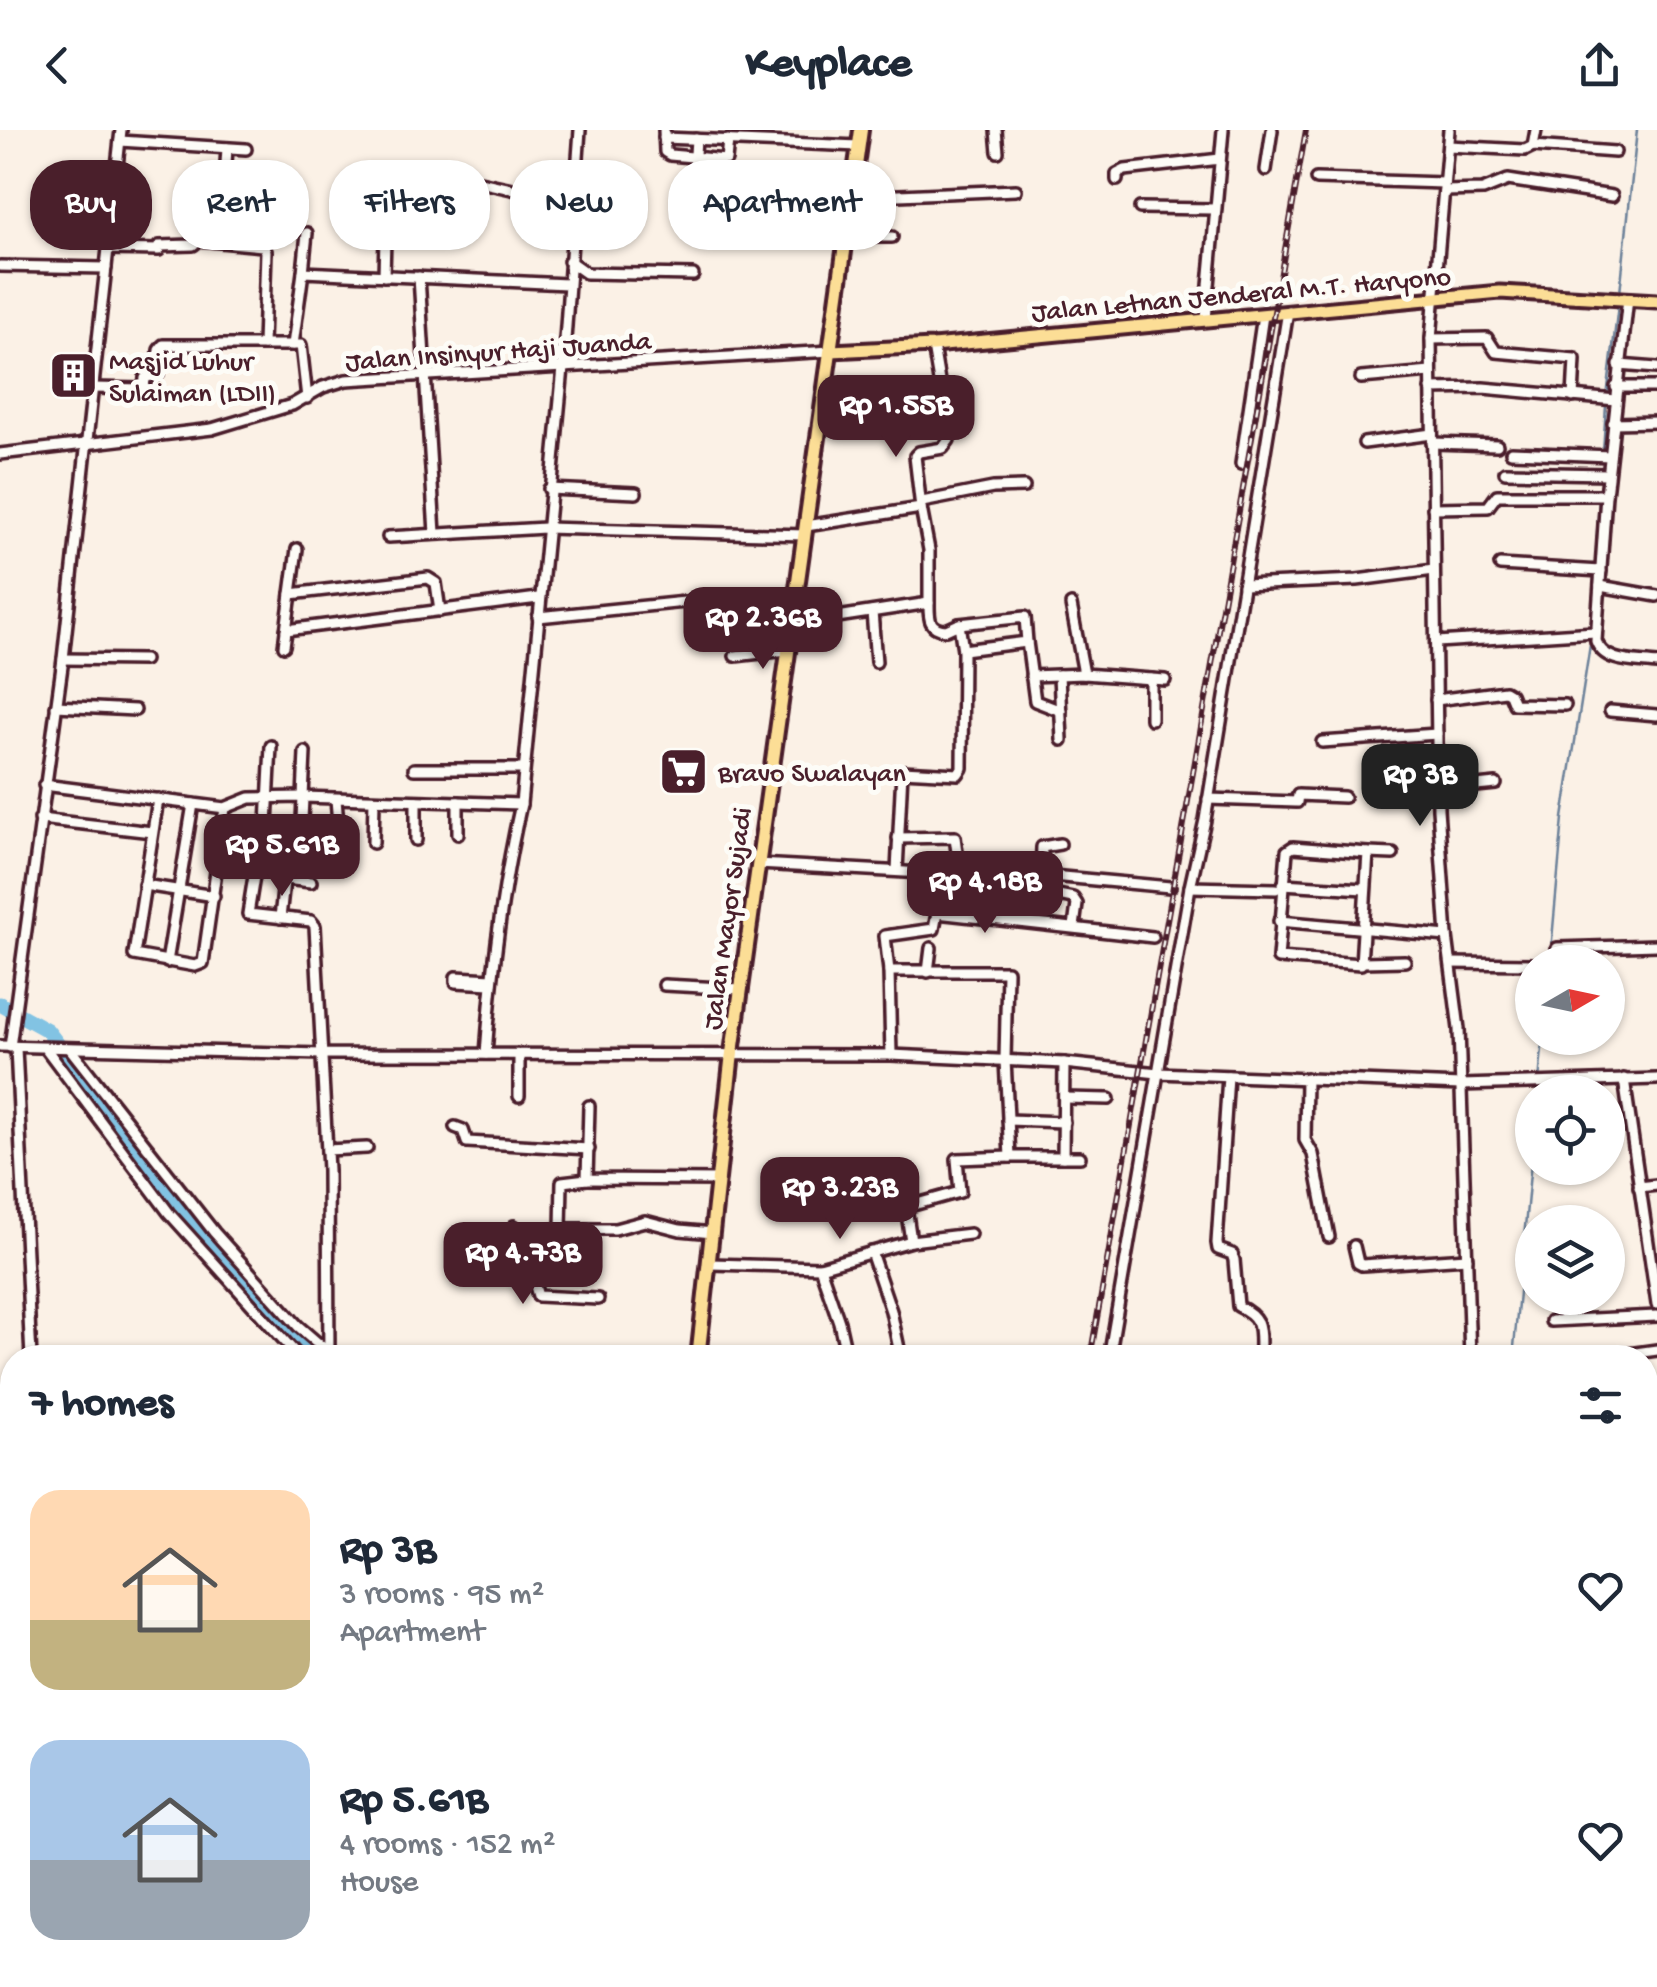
<!DOCTYPE html>
<html lang="en">
<head>
<meta charset="utf-8">
<style>
	body { margin:0; font-family:"Gochi Hand",sans-serif; background:#f2f2f3; color:#1f2937; height:100vh; display:flex; flex-direction:column; font-size:38px; white-space:nowrap }
	* { box-sizing:border-box; margin:0 }
	p { font-size:32px; color:#747a83 }
	.icon { flex:none; width:55px; height:55px; fill:none; stroke:currentColor; stroke-width:2; stroke-linecap:round; stroke-linejoin:round }
	.map { position:relative; flex:1; overflow:hidden }
	.drawer { position:absolute; left:0px; top:1215px; width:1658px; height:642px; display:flex; flex-direction:column; background:#fff; border-radius:40px 40px 0 0; box-shadow:0 2px 8px #0004 }
	.drawer>* { flex:none }
	.hud { position:absolute; left:30px; top:30px; width:1000px; height:90px; display:flex; gap:20px }
	.needle { width:65px; rotate:81deg }
	.tools { position:absolute; left:1515px; top:815px; display:grid; gap:20px }
	.tools a { display:grid; place-items:center; width:110px; height:110px; border-radius:50%; background:#fff; box-shadow:0 2px 8px #0004; font-size:50px }
	.price { position:absolute; translate:-50% -85px; padding:0 22px; border-radius:20px; background:#4a1f2b; color:#fff; font-size:32px; line-height:65px; filter:drop-shadow(0 2px 5px #0008) }
	.price::after { content:''; position:absolute; left:50%; top:60px; width:30px; height:22px; margin-left:-15px; background:inherit; clip-path:polygon(0 0,100% 0,50% 100%) }
	.price.current { background:#222; color:#fff }
	ul { padding:0; list-style:none }
	li { display:flex; align-items:center; gap:30px; height:250px; padding:0 30px }
	li span { display:grid; place-items:center; flex:none; width:280px; height:200px; border-radius:30px; color:#555 }
	li>.icon { margin-inline-start:auto }
	span .icon { width:120px; height:120px; fill:#fffc; stroke-width:1 }
	li b { font-size:42px }
	h2 { display:flex; justify-content:space-between; align-items:center; height:120px; padding:0 30px; font-size:42px }
	.tag { padding:0 35px; border-radius:40px; background:#fff; box-shadow:0 2px 8px #0004; font-size:35px; line-height:90px }
	.tag.current { background:#4a1f2b; color:#fff }
	header { display:flex; justify-content:space-between; align-items:center; height:130px; padding:0 30px; background:#fff; font-size:45px; font-weight:700 }
	.map>svg:first-child { display:block }
	.lines { fill:none; stroke-linecap:round; stroke-linejoin:round }
	.stream { stroke:#6c8199; stroke-width:2.5 }
	.river { stroke:#82c3e3; stroke-width:15 }
	.minor-casing { stroke:#4a1f2b; stroke-width:16 }
	.major-casing { stroke:#4a1f2b; stroke-width:19 }
	.highway-casing { stroke:#4a1f2b; stroke-width:20 }
	.minor { stroke:#fdfcf7; stroke-width:9 }
	.major { stroke:#fcde96; stroke-width:11 }
	.highway { stroke:#fcde96; stroke-width:12 }
	.rail-casing { stroke:#4a1f2b; stroke-width:6 }
	.rail { stroke:#fdfcf7; stroke-width:2.5; stroke-dasharray:8; stroke-linecap:butt }
	.labels { text-anchor:middle; stroke-width:10; stroke-linejoin:round; paint-order:stroke }
	.street-label { font-size:28px; fill:#4a1f2b; stroke:#fdfcf7 }
	.poi-label { font-size:28px; fill:#4a1f2b; stroke:#fdfcf7; text-anchor:start }
</style>
</head>
<body>
<header><svg class="icon" aria-label="back" viewBox="0 0 24 24"><path d="M15 5l-7 7 7 7"/></svg>Keyplace<svg class="icon" aria-label="share" viewBox="0 0 24 24"><path d="M12 15V3M7 8l5-5 5 5M5 13v7h14v-7"/></svg></header>
<div class="map">
<svg width="1657" height="1857" viewBox="0 0 1657 1857">
	<rect width="100%" height="100%" fill="#fbf1e6"/>
	<filter id="ink" filterUnits="userSpaceOnUse"><feTurbulence type="fractalNoise" baseFrequency=".01" numOctaves="2"/><feDisplacementMap in="SourceGraphic" scale="20" xChannelSelector="R" yChannelSelector="G"/><feConvolveMatrix kernelMatrix="1 2 1 2 8 2 1 2 1" color-interpolation-filters="sRGB"/></filter>
	<g filter="url(#ink)">
		<g class="lines">
			<g class="stream">
				<path d="M1620,163L1637,0"/>
				<path d="M1607,267L1618,175"/>
				<path d="M1603,322L1606,275"/>
				<path d="M1595,436L1599,369"/>
				<path d="M1550,832L1563,688L1590,515L1595,444"/>
				<path d="M1538,962L1543,908"/>
				<path d="M1513,1228L1532,1021"/>
				<path d="M1063,1857L1067,1845"/>
			</g>
			<g class="river">
				<path d="M0,874L47,900L229,1137L314,1228"/>
				<path d="M1645,1670L1657,1674"/>
			</g>
			<defs>
				<g id="minor">
					<path d="M664,0L665,22L670,25L726,30L728,10"/>
					<path d="M996,0L998,22"/>
					<path d="M1449,0L1431,209L1438,679L1447,806L1459,899L1470,1228"/>
					<path d="M664,8L859,16"/>
					<path d="M120,11L246,19"/>
					<path d="M1448,16L1525,20L1533,16L1615,22"/>
					<path d="M1533,16L1536,0"/>
					<path d="M227,18L225,49L245,51"/>
					<path d="M1266,40L1272,0"/>
					<path d="M1316,49L1444,53"/>
					<path d="M1117,50V44L1125,40L1220,29"/>
					<path d="M475,51L521,61L575,65"/>
					<path d="M1444,61L1483,60L1508,50L1612,66"/>
					<path d="M782,70L1016,60"/>
					<path d="M1140,78L1215,79"/>
					<path d="M691,85L696,9"/>
					<path d="M846,107H892"/>
					<path d="M108,119L159,120V116L193,115L199,110L263,116L266,121L263,215"/>
					<path d="M569,131L586,143L693,145"/>
					<path d="M0,136L106,138"/>
					<path d="M303,142L307,103"/>
					<path d="M384,146L385,108"/>
					<path d="M419,147L435,403"/>
					<path d="M1628,168L1606,365L1596,511C1604,534 1636,531 1657,534"/>
					<path d="M1206,189L1223,0"/>
					<path d="M1431,209L1487,208L1496,222L1575,229L1573,267"/>
					<path d="M293,215L303,142L567,154"/>
					<path d="M1619,235L1657,238"/>
					<path d="M1361,248L1431,242"/>
					<path d="M1616,257H1657"/>
					<path d="M92,258L144,259L145,248L158,244L159,220L163,215H301L307,268"/>
					<path d="M1431,259L1483,258L1616,270"/>
					<path d="M822,282H870"/>
					<path d="M1613,293L1657,292"/>
					<path d="M1364,313L1432,304"/>
					<path d="M1432,313L1497,315"/>
					<path d="M1511,322L1610,326"/>
					<path d="M0,324L212,299L292,275L323,257L346,250L831,221"/>
					<path d="M1241,334L1263,185"/>
					<path d="M1505,342L1608,344"/>
					<path d="M549,359L636,363"/>
					<path d="M922,372L993,358L1024,357"/>
					<path d="M921,378L929,420V473"/>
					<path d="M1433,378L1488,377L1497,365H1606"/>
					<path d="M806,396L921,378L915,326L919,322L943,318L949,310L933,216"/>
					<path d="M388,407L545,398L805,405"/>
					<path d="M1500,435L1601,441"/>
					<path d="M1243,455L1357,450L1434,440"/>
					<path d="M1600,456L1657,466"/>
					<path d="M291,464L428,448L436,453L440,481"/>
					<path d="M1071,475L1084,544"/>
					<path d="M872,482L876,532"/>
					<path d="M538,487L695,471L713,478L795,465"/>
					<path d="M791,494L929,473C929,487 928,499 946,500L959,494L963,520L962,638L958,644L902,641L897,741"/>
					<path d="M959,494L1025,487L1027,512L963,520"/>
					<path d="M286,500L538,468"/>
					<path d="M1027,512L1035,571L1061,581"/>
					<path d="M1437,512L1595,502"/>
					<path d="M284,516L297,419"/>
					<path d="M735,526L787,520"/>
					<path d="M63,529L144,530"/>
					<path d="M1059,545L1062,610"/>
					<path d="M1031,546L1084,544L1165,550"/>
					<path d="M1436,570L1505,561L1510,564L1514,574L1565,575"/>
					<path d="M56,576L135,580"/>
					<path d="M1610,581L1657,585"/>
					<path d="M1151,589V549"/>
					<path d="M1322,612L1437,604"/>
					<path d="M414,639H524"/>
					<path d="M44,655L225,678L250,668L303,667L521,674"/>
					<path d="M1437,660L1496,654"/>
					<path d="M158,669L134,825L195,836L203,833L225,678"/>
					<path d="M336,669L340,719"/>
					<path d="M1208,669L1297,672L1298,665L1344,667"/>
					<path d="M416,671V710"/>
					<path d="M40,689L152,702"/>
					<path d="M458,704V672"/>
					<path d="M898,708L955,707L960,745"/>
					<path d="M296,713L319,712"/>
					<path d="M301,713L305,622"/>
					<path d="M373,713L374,670"/>
					<path d="M266,714L271,616"/>
					<path d="M1293,717L1368,723L1361,834L1278,828L1287,721Z"/>
					<path d="M1368,723L1393,724"/>
					<path d="M758,734L960,745L1073,768L1077,774L1074,797"/>
					<path d="M1041,745L1042,717L1060,714"/>
					<path d="M285,749L311,752"/>
					<path d="M1283,754L1364,759"/>
					<path d="M144,755L214,766"/>
					<path d="M1190,757L1276,759"/>
					<path d="M1040,762L1041,745L1170,757"/>
					<path d="M937,783L1153,807"/>
					<path d="M280,788L288,714L259,715L248,784L311,791L315,796L328,1040L329,1228"/>
					<path d="M1279,791L1447,806"/>
					<path d="M1557,818L1657,815"/>
					<path d="M167,832L193,674"/>
					<path d="M1363,832L1405,831"/>
					<path d="M1451,833L1532,834"/>
					<path d="M889,841H1007L1005,930L1010,1027H1063L1064,933"/>
					<path d="M928,842L931,818"/>
					<path d="M491,854L456,852V847L492,849"/>
					<path d="M664,855L741,859"/>
					<path d="M0,916L322,924L891,925L1064,933L1158,943L1461,955L1657,949"/>
					<path d="M10,917L63,529L121,0"/>
					<path d="M16,918L31,1228"/>
					<path d="M47,920L169,1083L300,1228"/>
					<path d="M71,920L214,1102L298,1196L328,1222"/>
					<path d="M486,924C492,840 502,757 521,674L563,238L580,0"/>
					<path d="M519,925V966"/>
					<path d="M891,925L889,841L885,806L934,799L937,783L935,744"/>
					<path d="M1228,946L1217,1113L1218,1119L1232,1124L1234,1130L1238,1176C1265,1189 1259,1200 1260,1228"/>
					<path d="M1306,948L1305,1010L1313,1024L1329,1107"/>
					<path d="M1624,949L1657,1174"/>
					<path d="M1065,968L1109,969"/>
					<path d="M589,976L587,1049L719,1050"/>
					<path d="M1008,990L1064,992"/>
					<path d="M455,997L463,1000L467,1012L589,1019"/>
					<path d="M327,1020L367,1018"/>
					<path d="M1063,1027H1080"/>
					<path d="M587,1049L562,1052L561,1099H615L645,1091L680,1100L713,1103"/>
					<path d="M1639,1057L1657,1055"/>
					<path d="M514,1096L518,1103L561,1099"/>
					<path d="M537,1101L535,1156L538,1166L598,1169"/>
					<path d="M911,1111L906,1077L960,1062L957,1029L1010,1027"/>
					<path d="M1354,1116L1358,1133L1362,1135L1467,1128"/>
					<path d="M871,1122L891,1181L901,1228"/>
					<path d="M710,1134L820,1137L839,1192L847,1228"/>
					<path d="M820,1137L911,1111L970,1104"/>
					<path d="M1551,1191L1657,1186"/>
					<path d="M1592,1224L1614,1226L1657,1220"/>
					<path d="M1109,1228L1190,757L1205,690L1288,181"/>
					<path d="M1645,1313L1657,1312"/>
					<path d="M0,1582L12,1581"/>
					<path d="M1645,1663L1657,1667"/>
					<path d="M1645,1780L1657,1778"/>
					<path d="M0,1826H12"/>
					<path d="M522,1845L523,1857"/>
					<path d="M1120,1845L1123,1857"/>
					<path d="M1512,1845L1514,1857"/>
					<path d="M206,1853L251,1852L259,1845"/>
					<path d="M1000,1857L1002,1845"/>
					<path d="M1070,1857L1074,1845"/>
					<path d="M1270,1857L1326,1845"/>
				</g>
				<path id="major" d="M831,221L933,216L1500,162L1657,171"/>
				<g id="highway">
					<path d="M698,1228L732,923L861,0"/>
					<path d="M624,1857L625,1845"/>
				</g>
			</defs>
			<use href="#minor" class="minor-casing"/>
			<use href="#major" class="major-casing"/>
			<use href="#highway" class="highway-casing"/>
			<use href="#minor" class="minor"/>
			<use href="#major" class="major"/>
			<use href="#highway" class="highway"/>
			<defs>
				<g id="rail">
					<path d="M1090,1228L1306,0"/>
					<path d="M983,1857L985,1845"/>
				</g>
			</defs>
			<use href="#rail" class="rail-casing"/>
			<use href="#rail" class="rail"/>
		</g>
	</g>
	<defs>
		<symbol id="building-square" viewBox="-11 -11 22 22"><rect x="-9" y="-9" width="18" height="18" rx="4" fill="#4a1f2b" stroke="#fdfcf7"/><path d="M-4-6H4V6H1V3H-1V6H-4ZM-2.5-4.3h1.7v1.8h-1.7ZM.8-4.3h1.7v1.8H.8ZM-2.5-1h1.7V.8h-1.7ZM.8-1h1.7V.8H.8Z" fill="#fff"/></symbol>
		<symbol id="supermarket-square" viewBox="-11 -11 22 22"><rect x="-9" y="-9" width="18" height="18" rx="4" fill="#4a1f2b" stroke="#fdfcf7"/><path d="M-6-5.5h2.5l.6 2H6L4.5 2H-2.5L-4.4-4H-6ZM-1.5 3.2a1.3 1.3 0 1 0 .1 0ZM3 3.2a1.3 1.3 0 1 0 .1 0Z" fill="#fff"/></symbol>
	</defs>
	<g fill-rule="evenodd">
		<use href="#building-square" x="46" y="218" width="55" height="55"/>
		<use href="#supermarket-square" x="656" y="614" width="55" height="55"/>
	</g>
	<g class="labels">
		<g class="street-label">
			<text transform="translate(1241 162) rotate(-5)" y="10">Jalan Letnan Jenderal M.T. Haryono</text>
			<text transform="translate(498 219) rotate(-4)" y="10">Jalan Insinyur Haji Juanda</text>
			<text transform="translate(725 788) rotate(-82)" y="10">Jalan Mayor Sujadi</text>
		</g>
		<g class="poi-label">
			<text x="109" y="239">Masjid Luhur<tspan x="109" dy="32">Sulaiman (LDII)</tspan></text>
			<text x="718" y="651">Bravo Swalayan</text>
		</g>
	</g>
</svg>
<div class="tools">
<a><svg class="needle" viewBox="-14 -14 28 28"><path d="M0-13l5 13h-10z" fill="#e53935"/><path d="M0 13l5-13h-10z" fill="#747a83"/></svg></a>
<a><svg class="icon" aria-label="locate" viewBox="0 0 24 24"><circle cx="12" cy="12" r="6"/><path d="M12 2v4M12 18v4M2 12h4M18 12h4"/></svg></a>
<a><svg class="icon" aria-label="layers" viewBox="0 0 24 24"><path d="M12 4l9 5-9 5-9-5zM3 14l9 5 9-5"/></svg></a>
</div>
<b class="price" style="left:896px;top:330px">Rp 1.55B</b>
<b class="price" style="left:763px;top:542px">Rp 2.36B</b>
<b class="price current" style="left:1420px;top:699px">Rp 3B</b>
<b class="price" style="left:282px;top:769px">Rp 5.61B</b>
<b class="price" style="left:985px;top:806px">Rp 4.18B</b>
<b class="price" style="left:840px;top:1112px">Rp 3.23B</b>
<b class="price" style="left:523px;top:1177px">Rp 4.73B</b>
<div class="hud">
<a class="tag current">Buy</a>
<a class="tag">Rent</a>
<a class="tag">Filters</a>
<a class="tag">New</a>
<a class="tag">Apartment</a>
</div>
<section class="drawer">
<h2>7 homes<svg class="icon" aria-label="filters" viewBox="0 0 24 24"><path d="M4 7h16M4 17h16"/><circle cx="9" cy="7" r="2"/><circle cx="15" cy="17" r="2"/></svg></h2>
<ul>
<li><span style="background:linear-gradient(#ffd9b3 65%,#c2b280 0)"><svg class="icon" aria-label="home" viewBox="0 0 24 24"><path d="M3 11l9-7 9 7M6 9v11h12V9"/></svg></span><div><b>Rp 3B</b><p>3 rooms · 95 m²</p><p>Apartment</p></div><svg class="icon" aria-label="heart" viewBox="0 0 24 24"><path d="M12 20l-8-8c-3-5 5-10 8-4 3-6 11-1 8 4z"/></svg></li>
<li><span style="background:linear-gradient(#a9c7e8 60%,#9aa5b1 0)"><svg class="icon" aria-label="home" viewBox="0 0 24 24"><path d="M3 11l9-7 9 7M6 9v11h12V9"/></svg></span><div><b>Rp 5.61B</b><p>4 rooms · 152 m²</p><p>House</p></div><svg class="icon" aria-label="heart" viewBox="0 0 24 24"><path d="M12 20l-8-8c-3-5 5-10 8-4 3-6 11-1 8 4z"/></svg></li>
</ul>
</section>
</div>
</body>
</html>
